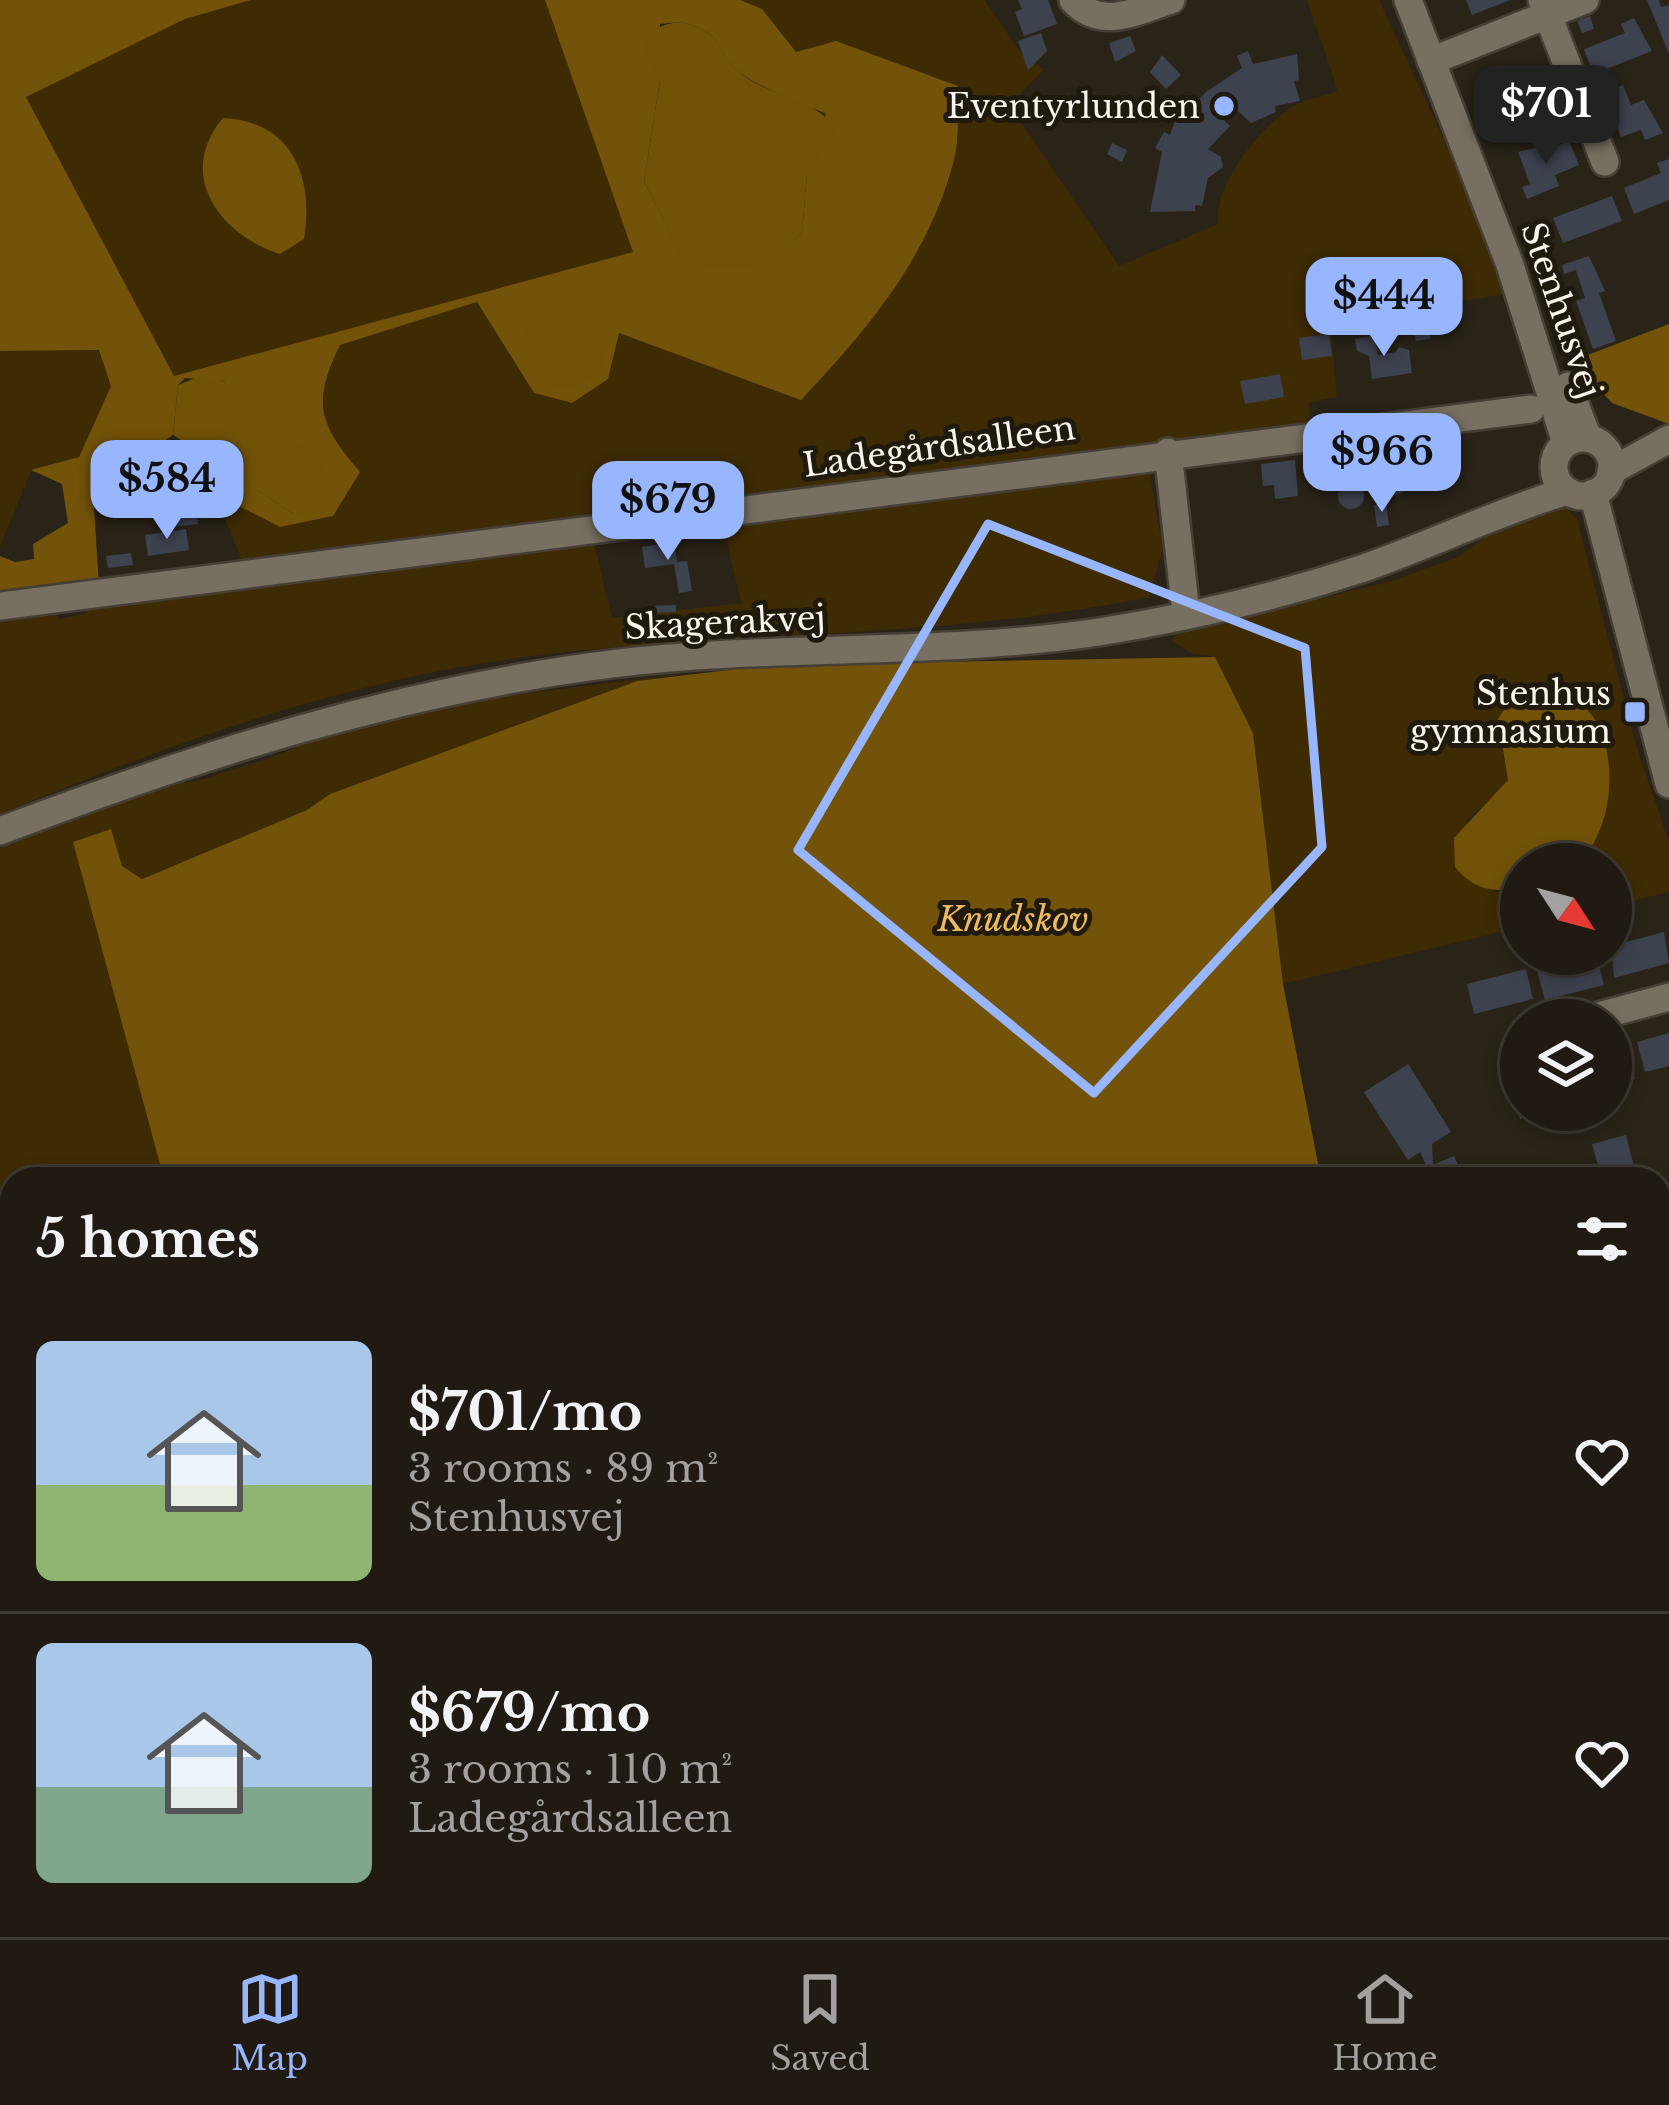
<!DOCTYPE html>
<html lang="en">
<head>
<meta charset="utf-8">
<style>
	body { margin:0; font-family:"Libre Baskerville",serif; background:#2d2720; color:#f1f3f6; height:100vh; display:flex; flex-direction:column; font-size:45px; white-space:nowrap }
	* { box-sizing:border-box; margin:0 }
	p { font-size:39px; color:#a2a19f }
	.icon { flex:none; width:66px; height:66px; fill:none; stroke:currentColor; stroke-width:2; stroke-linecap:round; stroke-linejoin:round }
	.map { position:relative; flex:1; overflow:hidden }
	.details { position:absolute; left:0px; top:1167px; width:1671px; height:771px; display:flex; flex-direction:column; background:#201a12; border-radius:36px 36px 0 0; box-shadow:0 6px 18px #0003,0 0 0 3px #3d3832 }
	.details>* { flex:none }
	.needle { width:78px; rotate:126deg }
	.controls { position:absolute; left:1500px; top:843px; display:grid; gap:24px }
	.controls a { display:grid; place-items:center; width:132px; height:132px; border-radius:50%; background:#201a12; box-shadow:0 6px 18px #0003,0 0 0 3px #3d3832; font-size:60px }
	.price { position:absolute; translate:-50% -102px; padding:0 27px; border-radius:24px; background:#97b6fd; color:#111; font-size:39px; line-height:78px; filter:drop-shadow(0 3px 6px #0008) }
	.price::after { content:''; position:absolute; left:50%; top:72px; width:36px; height:27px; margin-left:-18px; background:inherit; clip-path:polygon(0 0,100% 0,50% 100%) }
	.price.on { background:#222; color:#fff }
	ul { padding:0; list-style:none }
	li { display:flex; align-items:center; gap:36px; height:300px; padding:0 36px }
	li+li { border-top:3px solid #3d3832 }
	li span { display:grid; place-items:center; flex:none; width:336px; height:240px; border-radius:18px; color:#555 }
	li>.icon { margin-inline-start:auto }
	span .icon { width:144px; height:144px; fill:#fffc; stroke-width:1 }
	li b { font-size:51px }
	h2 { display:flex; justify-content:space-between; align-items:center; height:144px; padding:0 36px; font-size:51px }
	.menu { display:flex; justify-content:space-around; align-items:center; height:168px; border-top:3px solid #3d3832; background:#201a12; font-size:33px; color:#a2a19f }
	.menu a { display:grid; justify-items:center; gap:6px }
	.menu .on { color:#97b6fd }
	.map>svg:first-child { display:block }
	.green { fill:#3e2b03 }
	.forest { fill:#73520a; fill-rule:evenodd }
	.water { fill:#725209 }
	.building { fill:#3d424f }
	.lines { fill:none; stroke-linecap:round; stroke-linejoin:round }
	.minor-casing { stroke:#453f36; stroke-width:32 }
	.minor { stroke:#776f61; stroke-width:27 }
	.marked { fill:none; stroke:#97b6fd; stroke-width:9; stroke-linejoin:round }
	.poi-dot { fill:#97b6fd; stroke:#201a0e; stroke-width:4.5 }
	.labels { text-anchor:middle; stroke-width:10; stroke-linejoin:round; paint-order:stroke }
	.poi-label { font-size:33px; fill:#f9f4ed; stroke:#201a0e; text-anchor:end }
	.street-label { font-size:33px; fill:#f9f4ed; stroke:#201a0e }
	.park-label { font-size:33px; font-style:italic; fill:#ecbb61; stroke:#201a0e }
</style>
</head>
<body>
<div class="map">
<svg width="1669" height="1937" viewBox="0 0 1669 1937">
	<rect width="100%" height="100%" fill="#2a2318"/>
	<g class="green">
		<path d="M251,0H545L634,252L174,377L25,97L185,19Z"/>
		<path d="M740,0H984L1019,50L1044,70L1009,105L1119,266L1218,224C1212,187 1261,126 1292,107C1305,99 1324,96 1338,91L1307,0H1379L1450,153L1505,294L1330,324L1337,397L1309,402L1310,426L244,566L215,494L280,527L333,516L322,380L340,345L477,302L534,393L572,403L608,379L619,333L802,399L796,52L762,9Z"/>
		<path d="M99,350L111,386L79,457L31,471L0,547V351Z"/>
		<path d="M1149,472L1163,549L1149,597C928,643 701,628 478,664C311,692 155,750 0,814V612L55,606L58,619L85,614V600L592,534L612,618L741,603L721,517Z"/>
		<path d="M1563,505L1577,519L1635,742L1669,842V892L1611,906V864H1576L1584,858L1499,733L1508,779L1499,794L1466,820L1494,892L1521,889V927L1283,984L1253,733L1215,657L1190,653L1171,640L1180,633L1392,581L1458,557L1506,523Z"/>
		<path d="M713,670L637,681L330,794L307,810L141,879L74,842L164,1179H12V1666L0,1656V848L165,784L197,781L270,758L342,728L472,700Z"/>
		<path d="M120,1926H361L364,1937H123Z"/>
	</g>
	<g class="forest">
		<path d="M0,0H251L185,19L26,97L174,376L633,252L545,0H740L762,9L796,52L836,41L958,86C957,109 960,137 954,160C929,257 868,329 801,400L619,333L608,379L572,403L534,393L477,302L340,345C311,404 320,425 360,472L333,516L280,527L215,494L197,450L295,515L224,381L185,378L178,385L173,435L93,491L99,586L0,598V556L15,562L34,559L33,544L68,523L62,484L31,470L79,457L111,386L99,350L0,351ZM682,22C730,36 713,50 738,71C753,84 807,107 826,113L807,174L802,232L764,269L685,263L644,181L660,80V24Z"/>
		<path d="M223,118C293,121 314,178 304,239L280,254C220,235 175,175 223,118Z"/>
		<path d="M1669,324V424L1612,403L1572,361Z"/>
		<path d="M1215,657L1253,733L1283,984L1321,1179H164L73,842L111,829L122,866L142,879L307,810L330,794L637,681L770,665Z"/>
		<path d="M361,1926H1461L1463,1937H364Z"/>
	</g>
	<g class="water">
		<path d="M682,22C730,36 713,49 738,71C767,97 815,96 836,130L807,174L802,232L764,270L685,264L644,181L660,80L643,54C648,30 658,24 682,22Z"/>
		<path d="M568,311C590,329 610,342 601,373L574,388L550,387L532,362L524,327L536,313Z"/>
		<path d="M200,376L223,381L322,463L329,492L321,509L295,515L173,435L178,385Z"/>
		<path d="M1534,689C1549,692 1566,692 1579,702C1623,735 1617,832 1576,864H1521V889C1492,892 1474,890 1455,867L1454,838L1508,780L1498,719L1514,694Z"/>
		<path d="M12,1498V1630C0,1612 0,1514 12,1498Z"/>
	</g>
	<g class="building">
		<path d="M1018,0H1048L1057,24L1024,36L1015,12L1022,9Z"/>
		<path d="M1466,0H1510L1472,15Z"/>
		<path d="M1647,0H1659L1661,7L1669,5V54Z"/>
		<path d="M1590,16L1594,29L1582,33L1577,21Z"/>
		<path d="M1634,18L1652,51L1593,74L1584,49L1625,33L1621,24Z"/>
		<path d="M1041,33L1047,51L1028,70L1018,41Z"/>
		<path d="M1130,36L1136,51L1115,62L1109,43Z"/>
		<path d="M1248,51L1253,64L1297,54L1299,80L1294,81L1300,101L1275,106L1276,112L1251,123L1237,110L1224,120L1230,126L1208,149L1221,157L1223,167L1208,178L1202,206L1195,205V211L1150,212L1162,152L1155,148L1164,132L1170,135L1177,115L1181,118L1207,91L1242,68L1237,56Z"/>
		<path d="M1162,55L1181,75L1166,89L1150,72Z"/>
		<path d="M1546,70L1555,93L1532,103L1537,116L1512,125L1501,87Z"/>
		<path d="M1623,85L1631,105L1644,100L1663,133L1645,140L1641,130L1621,137L1604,93Z"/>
		<path d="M1151,102L1163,108L1157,121L1145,114Z"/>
		<path d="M1569,141L1579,165L1555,175L1559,186L1527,199L1522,187L1530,184L1518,152L1543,146L1545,151Z"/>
		<path d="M1112,143L1127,150L1122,162L1107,154Z"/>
		<path d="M1669,159V200L1634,214L1624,188L1661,173L1657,163Z"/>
		<path d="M1612,196L1622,221L1563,243L1553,218Z"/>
		<path d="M1589,256L1605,291L1599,293L1616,341L1593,349L1576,301L1585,298L1576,270L1564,274L1562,265Z"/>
		<path d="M1429,329L1431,339L1416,341L1414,331Z"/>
		<path d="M1329,334L1332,356L1302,360L1299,338Z"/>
		<path d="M1375,335L1378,355L1396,352L1399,347L1409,350L1412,373L1372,379L1369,356L1357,351L1355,339Z"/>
		<path d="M1280,374L1284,397L1245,404L1240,381Z"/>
		<path d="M1385,458L1387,469L1412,465L1415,487L1395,496L1394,490L1380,491L1374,460Z"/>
		<path d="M1295,460L1298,496L1275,499L1274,485L1263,486L1261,464Z"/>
		<circle cx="1351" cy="496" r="13"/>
		<path d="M194,496L198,524L171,527L167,499Z"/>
		<path d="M1386,503L1389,525L1377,527L1374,505Z"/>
		<path d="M186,529L189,550L148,556L145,535Z"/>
		<path d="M674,542L677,562L687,561L692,591L679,593L674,564L645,568L642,547Z"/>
		<path d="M131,553L133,565L108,568L106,556Z"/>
		<path d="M676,605V612L653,613V606Z"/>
		<path d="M1664,932L1669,963L1614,978L1611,946Z"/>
		<path d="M1596,954L1604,985L1545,1000L1537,970Z"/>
		<path d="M1526,969L1533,999L1474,1014L1467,984Z"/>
		<path d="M1669,1033V1066L1645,1072L1637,1042Z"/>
		<path d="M1626,1049L1635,1079L1611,1086V1053Z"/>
		<path d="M1408,1064L1451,1132L1432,1144L1433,1165L1454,1156L1464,1179H1401L1427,1168L1420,1152L1408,1160L1364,1092Z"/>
		<path d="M1521,1081V1119H1520L1510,1084Z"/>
		<path d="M1626,1135L1637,1179H1602L1592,1144Z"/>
		<path d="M1669,1184V1217L1659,1219V1187Z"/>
		<path d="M1659,1572L1669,1580L1666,1672L1659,1667Z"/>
		<path d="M1659,1703L1669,1711V1781L1659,1773Z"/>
		<path d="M0,1746L11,1772L0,1777Z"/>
		<path d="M7,1782L12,1787V1817L2,1809L7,1806L2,1785Z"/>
		<path d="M1659,1816L1669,1824V1849L1659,1861Z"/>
	</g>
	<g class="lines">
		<defs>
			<g id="minor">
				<path d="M1073,0C1101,31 1137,11 1171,0"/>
				<path d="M1408,0L1510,265L1566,443"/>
				<path d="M1542,0L1605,162"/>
				<path d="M1431,61L1585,0"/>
				<path d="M1568,386L1588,438"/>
				<circle cx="1583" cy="467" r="29"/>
				<path d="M1168,452L1186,613"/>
				<path d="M1611,471L1669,439"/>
				<path d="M1593,493L1669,784"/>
				<path d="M0,606L1531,409"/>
				<path d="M0,831C200,755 397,691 611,664C773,644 938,656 1099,632C1187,618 1279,596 1364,568C1432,544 1498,512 1567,491"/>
				<path d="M1584,1020L1669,997"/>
				<path d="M0,1845L12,1875"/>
				<path d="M28,1926L31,1937"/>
			</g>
		</defs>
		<use href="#minor" class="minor-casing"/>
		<use href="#minor" class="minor"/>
	</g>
	<path class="marked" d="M988,524L1305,648L1322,847L1094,1093L798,850Z"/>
	<g class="poi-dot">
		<circle cx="1224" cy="106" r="12"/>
		<rect x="1623" y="700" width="24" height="24" rx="6"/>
	</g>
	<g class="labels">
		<g class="poi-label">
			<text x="1200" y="118">Eventyrlunden</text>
			<text x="1611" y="705">Stenhus<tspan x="1611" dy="38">gymnasium</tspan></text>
		</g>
		<g class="street-label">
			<text transform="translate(1562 310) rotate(71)" y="12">Stenhusvej</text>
			<text transform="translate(939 446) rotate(-8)" y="12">Ladegårdsalleen</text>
			<text transform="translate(725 622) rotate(-3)" y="12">Skagerakvej</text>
		</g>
		<g class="park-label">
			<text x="1013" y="931">Knudskov</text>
		</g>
	</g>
</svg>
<div class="controls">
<a><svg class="needle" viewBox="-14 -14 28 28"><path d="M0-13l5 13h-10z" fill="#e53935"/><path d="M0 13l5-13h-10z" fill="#a2a19f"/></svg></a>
<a><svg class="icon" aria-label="layers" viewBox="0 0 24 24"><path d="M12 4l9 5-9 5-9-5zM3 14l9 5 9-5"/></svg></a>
</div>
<b class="price on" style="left:1546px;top:167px">$701</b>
<b class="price" style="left:1384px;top:359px">$444</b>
<b class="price" style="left:1382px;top:515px">$966</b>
<b class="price" style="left:167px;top:542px">$584</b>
<b class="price" style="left:668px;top:563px">$679</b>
<section class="details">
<h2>5 homes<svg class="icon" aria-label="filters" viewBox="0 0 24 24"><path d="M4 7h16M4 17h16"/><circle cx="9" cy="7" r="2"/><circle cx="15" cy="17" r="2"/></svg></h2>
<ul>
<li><span style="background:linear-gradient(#a9c7e8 60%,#8fb573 0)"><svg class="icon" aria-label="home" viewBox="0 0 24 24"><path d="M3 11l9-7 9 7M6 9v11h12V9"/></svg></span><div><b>$701/mo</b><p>3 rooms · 89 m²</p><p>Stenhusvej</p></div><svg class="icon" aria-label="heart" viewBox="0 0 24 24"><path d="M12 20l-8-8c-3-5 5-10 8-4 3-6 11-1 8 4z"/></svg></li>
<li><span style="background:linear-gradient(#a9c7e8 60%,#7fa58c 0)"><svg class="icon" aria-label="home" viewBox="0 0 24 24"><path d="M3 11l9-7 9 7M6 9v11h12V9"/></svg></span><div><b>$679/mo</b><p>3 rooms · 110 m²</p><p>Ladegårdsalleen</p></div><svg class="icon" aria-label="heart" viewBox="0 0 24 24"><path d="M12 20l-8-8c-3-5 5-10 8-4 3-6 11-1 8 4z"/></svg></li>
</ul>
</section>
</div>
<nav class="menu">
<a class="on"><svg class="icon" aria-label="map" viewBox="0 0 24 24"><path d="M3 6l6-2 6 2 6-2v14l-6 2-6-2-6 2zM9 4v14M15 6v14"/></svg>Map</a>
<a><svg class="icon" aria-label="saved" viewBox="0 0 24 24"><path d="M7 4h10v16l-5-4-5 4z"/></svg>Saved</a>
<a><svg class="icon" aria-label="home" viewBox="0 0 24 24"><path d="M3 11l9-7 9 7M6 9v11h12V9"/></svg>Home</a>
</nav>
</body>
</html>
